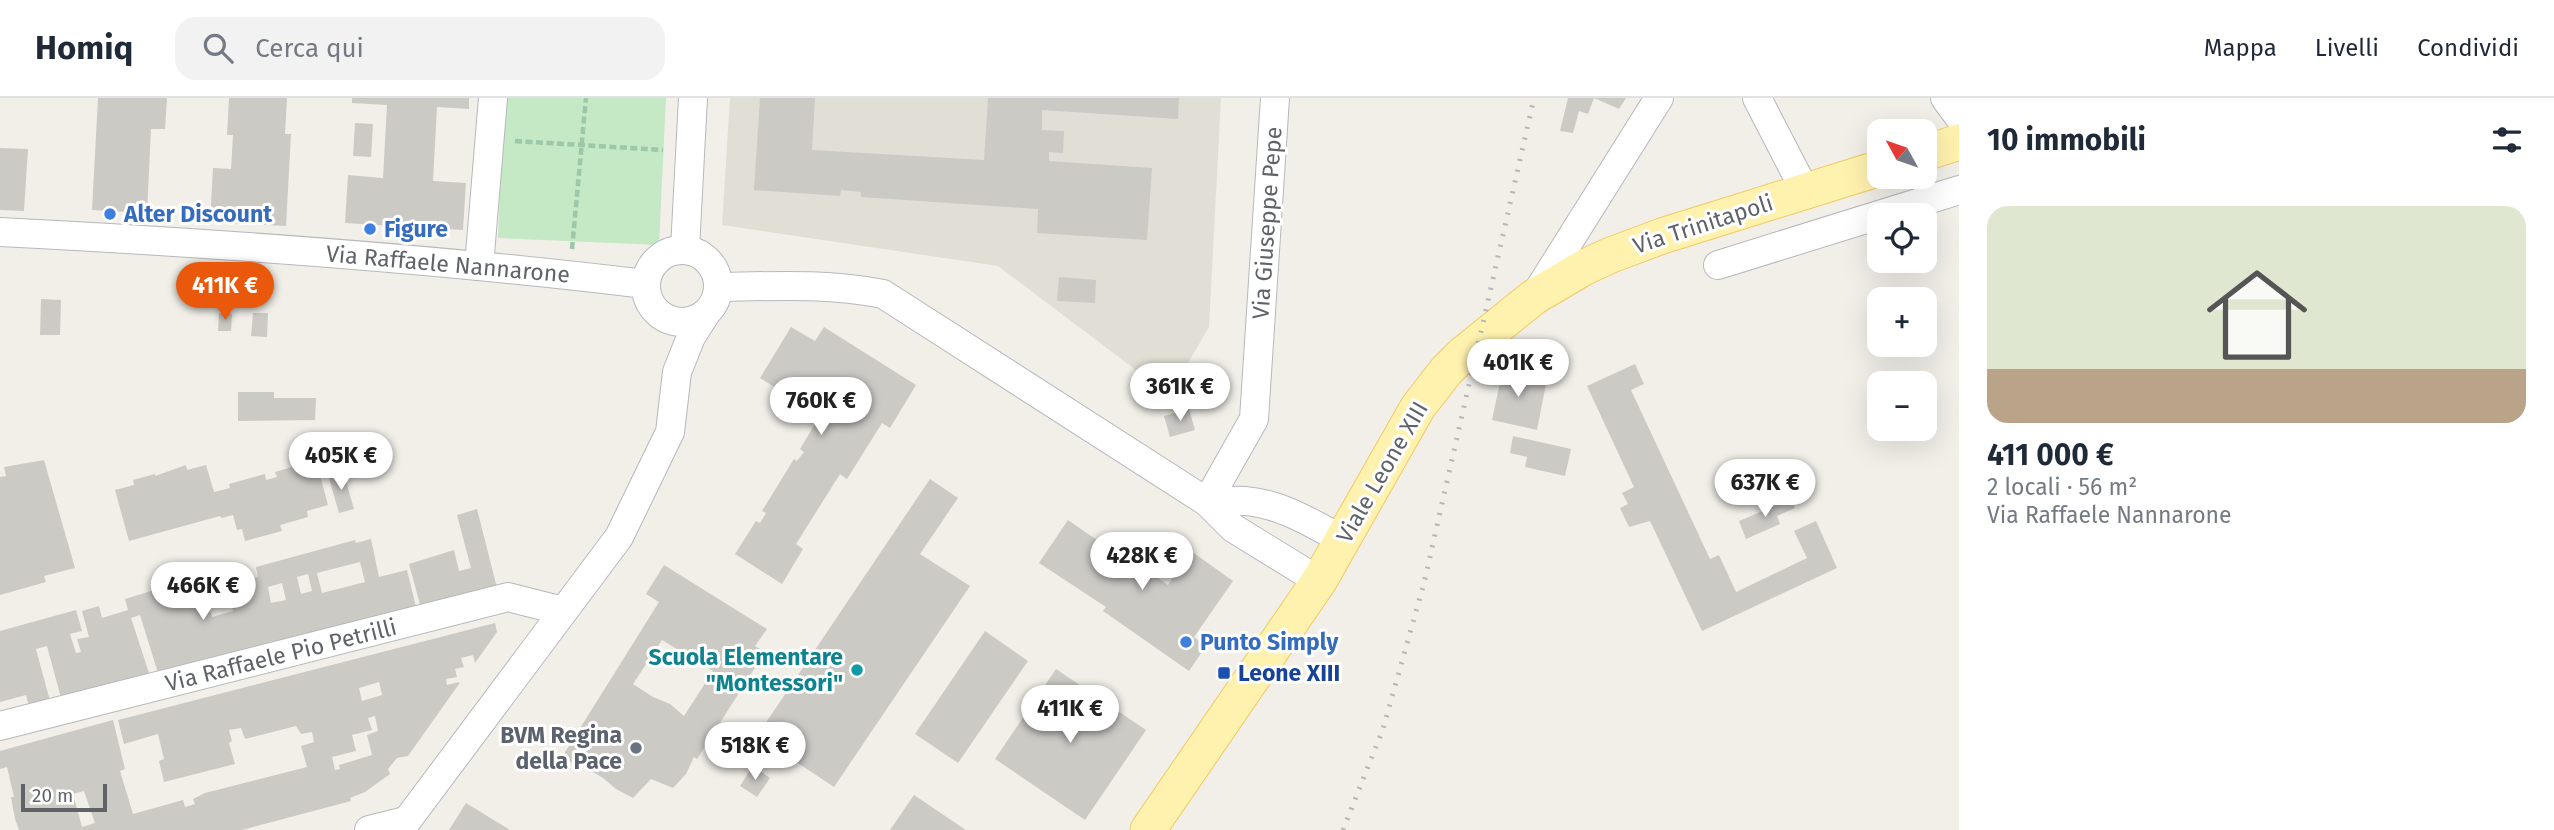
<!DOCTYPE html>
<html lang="it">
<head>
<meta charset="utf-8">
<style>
	body { margin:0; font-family:"Fira Sans",sans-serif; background:#f2f2f3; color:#1f2937; height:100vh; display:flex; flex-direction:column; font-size:26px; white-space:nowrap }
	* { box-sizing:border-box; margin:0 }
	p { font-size:23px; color:#747a83 }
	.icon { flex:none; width:38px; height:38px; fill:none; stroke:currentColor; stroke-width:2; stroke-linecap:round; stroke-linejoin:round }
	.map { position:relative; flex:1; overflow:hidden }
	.details { display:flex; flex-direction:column; background:#fff; width:595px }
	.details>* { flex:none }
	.needle { width:46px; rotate:310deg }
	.tools { position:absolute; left:1867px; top:21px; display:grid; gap:14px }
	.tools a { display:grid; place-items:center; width:70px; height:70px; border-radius:14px; background:#fff; box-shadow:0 7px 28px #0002; font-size:35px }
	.scale { position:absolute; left:21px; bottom:18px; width:86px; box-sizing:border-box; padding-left:7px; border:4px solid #5f6368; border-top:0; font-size:19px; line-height:24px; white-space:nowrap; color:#5f6368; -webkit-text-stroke:5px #fff; paint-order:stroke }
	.price { position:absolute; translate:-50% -60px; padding:0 16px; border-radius:24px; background:#fff; color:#222; font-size:23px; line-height:46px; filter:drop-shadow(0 2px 4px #0008) }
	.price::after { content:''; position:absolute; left:50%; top:42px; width:21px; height:16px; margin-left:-10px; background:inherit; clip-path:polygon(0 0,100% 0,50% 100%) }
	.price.current { background:#ea580c; color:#fff }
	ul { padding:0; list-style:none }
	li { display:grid; align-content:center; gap:14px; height:371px; padding:0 28px }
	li+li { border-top:2px solid #e0e1e3 }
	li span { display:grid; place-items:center; height:217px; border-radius:21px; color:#555 }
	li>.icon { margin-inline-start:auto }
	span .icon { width:126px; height:126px; fill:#fffc; stroke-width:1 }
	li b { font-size:30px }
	h2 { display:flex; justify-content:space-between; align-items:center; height:84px; padding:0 28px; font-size:30px }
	header { display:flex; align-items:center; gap:42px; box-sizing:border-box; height:98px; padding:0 35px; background:#fff; border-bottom:2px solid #e0e1e3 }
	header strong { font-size:33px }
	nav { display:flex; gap:38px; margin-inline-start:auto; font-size:24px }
	.search { width:490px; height:63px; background:#f2f2f3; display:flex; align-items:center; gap:18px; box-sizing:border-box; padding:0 24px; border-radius:21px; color:#747a83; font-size:26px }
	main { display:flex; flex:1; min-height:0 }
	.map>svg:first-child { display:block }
	.education { fill:#e1ded6 }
	.green { fill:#c5e8c5 }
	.building { fill:#cccac5; fill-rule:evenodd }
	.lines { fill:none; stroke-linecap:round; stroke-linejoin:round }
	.minor-casing { stroke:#b5b8bc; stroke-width:30 }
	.major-casing { stroke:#f2c960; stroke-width:37 }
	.path { stroke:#9cc7a9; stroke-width:4.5; stroke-dasharray:7 3.5; stroke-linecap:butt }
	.minor { stroke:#fff; stroke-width:28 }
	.major { stroke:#fff2af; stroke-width:35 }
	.rail { stroke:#b6b7b8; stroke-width:5; stroke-dasharray:2 9; stroke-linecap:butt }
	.shop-dot { fill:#3f7fe0; stroke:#fff; stroke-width:2.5 }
	.culture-dot { fill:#0f9aa8; stroke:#fff; stroke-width:2.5 }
	.transit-dot { fill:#1a4fb4; stroke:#fff; stroke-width:2.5 }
	.worship-dot { fill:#6b7280; stroke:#fff; stroke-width:2.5 }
	.labels { text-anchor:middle; stroke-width:6; stroke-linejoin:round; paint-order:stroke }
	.shop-label { font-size:23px; font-weight:bold; fill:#366cbe; stroke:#fff; text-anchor:start }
	.street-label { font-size:23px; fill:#5f6368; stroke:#fff }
	.culture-label { font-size:23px; font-weight:bold; fill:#0d838f; stroke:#fff; text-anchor:end }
	.transit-label { font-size:23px; font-weight:bold; fill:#164399; stroke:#fff; text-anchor:start }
	.worship-label { font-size:23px; font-weight:bold; fill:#5b616d; stroke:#fff; text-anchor:end }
</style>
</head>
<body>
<header>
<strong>Homiq</strong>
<div class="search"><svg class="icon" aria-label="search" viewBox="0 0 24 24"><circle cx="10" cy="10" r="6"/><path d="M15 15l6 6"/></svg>Cerca qui</div>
<nav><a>Mappa</a><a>Livelli</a><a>Condividi</a></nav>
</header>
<main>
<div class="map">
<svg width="1959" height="732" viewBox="0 0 1959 732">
	<rect width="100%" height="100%" fill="#f1efe8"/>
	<path class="education" d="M730,0H1221L1209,229L1169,297L998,168L722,127Z"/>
	<path class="green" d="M504,0H666L659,147L498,140Z"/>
	<g class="building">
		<path d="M98,0H167L165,31H151L147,115L92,112Z"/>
		<path d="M229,0H287L285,36H291L286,128L210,124L213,70L231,71L233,37H227Z"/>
		<path d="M352,0H469V11L437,9L433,83L466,85L463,132L345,125L348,77L383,80L387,7L352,5Z"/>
		<path d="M760,0H815L812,52L984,62L988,0H1179L1178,21L1042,12V32L1064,33L1063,55L1049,54V63L1152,70L1147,142L1037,135L1038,111L861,99V94L841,92L840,98L754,92Z"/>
		<path d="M1568,0H1594L1588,16L1579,13L1573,35L1560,33Z"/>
		<path d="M1594,0H1626L1619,11Z"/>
		<path d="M355,25L373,26L371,59L353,58Z"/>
		<path d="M0,50L28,51L24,113L0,112Z"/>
		<path d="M1059,179L1096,182L1095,205L1057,203Z"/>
		<path d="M41,201L61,202L60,237H40Z"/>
		<path d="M219,215L232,216L231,233H218Z"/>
		<path d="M253,215H268L267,239L251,238Z"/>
		<path d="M791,229L815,243L824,229L916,287L890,330L882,325L847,381L840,376L796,446L803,451L782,486L735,456L756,423L760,425L766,415L762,413L794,361L797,363L804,354L800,351L830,301L799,282L789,298L760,280Z"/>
		<path d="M1505,261L1518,263L1514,279L1546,286L1537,332L1492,322Z"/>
		<path d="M1635,266L1644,286L1631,292L1710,461L1719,457L1736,494L1807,460L1794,433L1816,423L1837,470L1702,533L1650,423L1629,429L1620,410L1628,406L1622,395L1634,389L1587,288Z"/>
		<path d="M238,294H274V300H316L315,322L238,323Z"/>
		<path d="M1189,311L1195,332L1170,339L1164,318Z"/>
		<path d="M1513,338L1571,351L1565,378L1525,369L1527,359L1510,355Z"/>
		<path d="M44,362L75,470L44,478L46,484L0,497V379L6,378L4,369Z"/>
		<path d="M316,362L328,407L307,413L308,419L280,427L282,433L245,443L242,431L237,432L233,417L222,420L220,418L129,443L115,392L134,387L133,382L155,376V378L186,367L187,372L206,367L214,394L230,390L229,386L265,376L266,382L277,379L275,374Z"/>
		<path d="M343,373L354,411L339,415L328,377Z"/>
		<path d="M930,381L958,400L920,456L970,488L834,689L757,638Z"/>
		<path d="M1791,401L1795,410L1777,418L1780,426L1746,441L1739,423Z"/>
		<path d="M477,411L497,490L421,510L409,466L454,452L459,473L471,470L457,417Z"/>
		<path d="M1068,422L1117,456L1115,459L1133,472L1138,466L1168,487L1191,453L1233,483L1194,539L1206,548L1189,573L1103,513L1106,509L1039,465Z"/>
		<path d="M371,441L379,479L407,472L416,509L158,575L140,517L131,520L150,578L61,600L47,548L36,551L50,603L29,609L26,597L0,604V533L76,512L82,533L70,536L76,555L81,554L77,541L89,539L82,513L99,508L102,520L128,512L125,501L200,478L212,519L233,513L220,477L234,473L237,484L258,479L256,469L355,442L356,445ZM360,464L365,484L322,495L317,475ZM308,476L312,493L301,496L297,479ZM282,485L286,502L271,505L268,489Z"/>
		<path d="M664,467L767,531L755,548L765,554L697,661L694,659L686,676L673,690L651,681L633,700L616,691L603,680L578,665L576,667L562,659L659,504L646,496ZM662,542L713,573L684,618L670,606L653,599L633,586Z"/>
		<path d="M495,525L497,534L475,565L473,557L461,560L464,569L455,571L457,579L446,581L447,587L459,584V586L408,658L397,660L388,671L390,676L365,694L350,700L351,703L242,732H19L15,721L11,699H14L7,669L0,671V653L113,622L125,671L120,673L133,716L183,702L185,709L195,706L193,701L205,695L307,669L301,648L314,644L312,634L301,636L296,628L245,641L241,630L229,632L232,643L229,645L235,666L164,684L159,663L164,661L158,636L124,646L118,622ZM379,584L382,597L362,603L359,590ZM375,618L378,633L367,637L372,657L339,667L340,671L335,672L332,659L356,653L352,637L372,632L368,620ZM84,693L95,725L82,729L73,696Z"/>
		<path d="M985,533L1028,563L958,665L915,636Z"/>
		<path d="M1056,571L1146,632L1085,722L995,661Z"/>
		<path d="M753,668L770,680L757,699L740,688Z"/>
		<path d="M914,697L954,724L966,732H890Z"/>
		<path d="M466,705L510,732H449Z"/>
	</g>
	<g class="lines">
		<defs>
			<g id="minor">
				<path d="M1757,0L1805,93"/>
				<path d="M1945,0L1959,19"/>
				<path d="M0,134C215,145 431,160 645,186"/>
				<path d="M685,151L693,0"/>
				<circle cx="682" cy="188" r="36"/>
				<path d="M1718,167L1959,92"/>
				<path d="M479,168L493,0"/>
				<path d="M719,189C775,188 828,185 883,196L1207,404L1233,430L1319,483"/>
				<path d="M1534,199L1659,0"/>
				<path d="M1207,404L1254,321L1275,0"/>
				<path d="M1207,404C1219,404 1233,402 1245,403C1282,406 1311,425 1343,442"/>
				<path d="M0,628L508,499L563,513"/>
				<path d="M369,732L405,723"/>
				<path d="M400,732L619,439L670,334L677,274L691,239L705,217"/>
			</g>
			<g id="major">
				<path d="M1925,55L1959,44"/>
				<path d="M1148,732L1319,483L1418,309L1446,273L1462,257L1534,199L1585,169L1611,157L1662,138L1880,70"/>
			</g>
		</defs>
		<use href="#minor" class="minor-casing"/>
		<use href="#major" class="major-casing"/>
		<g class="path">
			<path d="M515,43L663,52"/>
			<path d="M572,151L586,0"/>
		</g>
		<use href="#minor" class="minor"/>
		<use href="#major" class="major"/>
		<path class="rail" d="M1343,732L1383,631L1424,485L1534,0"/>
	</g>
	<g class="shop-dot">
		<circle cx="110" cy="116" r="7"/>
		<circle cx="370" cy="131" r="7"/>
		<circle cx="1186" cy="544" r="7"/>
	</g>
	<circle class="culture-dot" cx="857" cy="572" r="7"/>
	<rect class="transit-dot" x="1217" y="568" width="14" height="14" rx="3.5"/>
	<circle class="worship-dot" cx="636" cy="650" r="7"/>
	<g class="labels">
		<g class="shop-label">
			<text x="124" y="124">Alter Discount</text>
			<text x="384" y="139">Figure</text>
			<text x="1200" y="552">Punto Simply</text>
		</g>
		<g class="street-label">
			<text transform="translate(1267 125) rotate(-86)" y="8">Via Giuseppe Pepe</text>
			<text transform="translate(1703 126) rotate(-18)" y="8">Via Trinitapoli</text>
			<text transform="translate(448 166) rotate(5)" y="8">Via Raffaele Nannarone</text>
			<text transform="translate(1382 374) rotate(-60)" y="8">Viale Leone XIII</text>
			<text transform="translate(281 557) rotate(-14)" y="8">Via Raffaele Pio Petrilli</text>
		</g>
		<g class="culture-label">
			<text x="843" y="567">Scuola Elementare<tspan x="843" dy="26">"Montessori"</tspan></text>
		</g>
		<g class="transit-label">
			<text x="1238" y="583">Leone XIII</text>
		</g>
		<g class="worship-label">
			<text x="622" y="645">BVM Regina<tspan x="622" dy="26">della Pace</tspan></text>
		</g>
	</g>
</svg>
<div class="tools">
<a><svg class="needle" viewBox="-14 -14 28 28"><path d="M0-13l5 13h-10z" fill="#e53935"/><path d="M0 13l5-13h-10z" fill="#747a83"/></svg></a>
<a><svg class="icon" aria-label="locate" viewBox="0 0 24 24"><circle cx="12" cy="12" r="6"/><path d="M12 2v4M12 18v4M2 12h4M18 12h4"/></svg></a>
<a>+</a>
<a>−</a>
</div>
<div class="scale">20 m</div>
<b class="price current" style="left:225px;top:224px">411K €</b>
<b class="price" style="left:1518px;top:301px">401K €</b>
<b class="price" style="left:1180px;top:325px">361K €</b>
<b class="price" style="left:821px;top:339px">760K €</b>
<b class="price" style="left:341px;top:394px">405K €</b>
<b class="price" style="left:1765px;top:421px">637K €</b>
<b class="price" style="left:1142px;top:494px">428K €</b>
<b class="price" style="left:203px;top:524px">466K €</b>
<b class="price" style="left:1070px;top:647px">411K €</b>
<b class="price" style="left:755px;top:684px">518K €</b>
</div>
<section class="details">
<h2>10 immobili<svg class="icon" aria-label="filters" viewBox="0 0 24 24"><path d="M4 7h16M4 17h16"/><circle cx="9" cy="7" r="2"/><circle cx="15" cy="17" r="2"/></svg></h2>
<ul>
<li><span style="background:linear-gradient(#dfe7d0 75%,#b9a48a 0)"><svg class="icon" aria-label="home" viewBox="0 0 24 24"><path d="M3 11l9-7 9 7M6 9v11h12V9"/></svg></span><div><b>411 000 €</b><p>2 locali · 56 m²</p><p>Via Raffaele Nannarone</p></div></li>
</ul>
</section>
</main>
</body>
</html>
